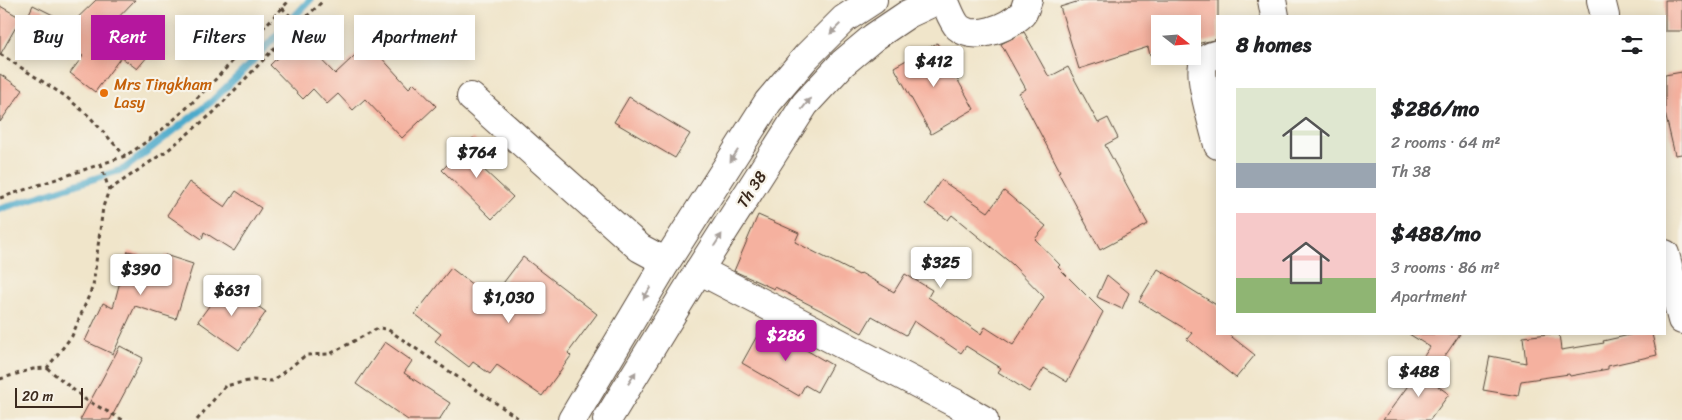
<!DOCTYPE html>
<html lang="en">
<head>
<meta charset="utf-8">
<style>
	body { margin:0; font-family:Sriracha,sans-serif; background:#f6f6f6; color:#202124; height:100vh; display:flex; flex-direction:column; font-size:19px; white-space:nowrap }
	* { box-sizing:border-box; margin:0 }
	p { font-size:16px; color:#757577 }
	.icon { flex:none; width:28px; height:28px; fill:none; stroke:currentColor; stroke-width:2; stroke-linecap:round; stroke-linejoin:round }
	.map { position:relative; flex:1; overflow:hidden }
	.drawer { position:absolute; left:1216px; top:15px; width:450px; height:320px; display:flex; flex-direction:column; background:#fff; border-radius:0px; box-shadow:0 2px 12px #0003 }
	.drawer>* { flex:none }
	.guide { position:absolute; left:15px; top:15px; width:475px; height:45px; display:flex; gap:10px }
	.needle { width:32px; rotate:107deg }
	.buttons { position:absolute; left:1151px; top:15px; display:grid; gap:10px }
	.buttons a { display:grid; place-items:center; width:50px; height:50px; border-radius:0px; background:#fff; box-shadow:0 2px 12px #0003; font-size:25px }
	.scale { position:absolute; left:15px; bottom:12px; width:68px; box-sizing:border-box; padding-left:5px; border:2px solid #3b2a1e; border-top:0; font-size:14px; line-height:18px; white-space:nowrap; color:#3b2a1e; -webkit-text-stroke:4px #f7f3e8; paint-order:stroke }
	.price { position:absolute; translate:-50% -42px; padding:0 11px; border-radius:5px; background:#fff; color:#222; font-size:16px; line-height:32px; filter:drop-shadow(0 1px 2px #0008) }
	.price::after { content:''; position:absolute; left:50%; top:30px; width:15px; height:11px; margin-left:-8px; background:inherit; clip-path:polygon(0 0,100% 0,50% 100%) }
	.price.active { background:#b5179e; color:#fff }
	ul { padding:0; list-style:none }
	li { display:flex; align-items:center; gap:15px; height:125px; padding:0 20px }
	li span { display:grid; place-items:center; flex:none; width:140px; height:100px; border-radius:0px; color:#555 }
	li>.icon { margin-inline-start:auto }
	span .icon { width:60px; height:60px; fill:#fffc; stroke-width:1 }
	li b { font-size:21px }
	h2 { display:flex; justify-content:space-between; align-items:center; height:60px; padding:0 20px; font-size:21px }
	.pill { padding:0 18px; border-radius:0px; background:#fff; box-shadow:0 2px 12px #0003; font-size:18px; line-height:45px }
	.pill.active { background:#b5179e; color:#fff }
	.map>svg:first-child { display:block }
	.lines { fill:none; stroke-linecap:round; stroke-linejoin:round }
	.stream { stroke:#4daacb; stroke-width:7 }
	.building { fill:#f5b19f }
	.minor-casing { stroke:#564638; stroke-width:30 }
	.path { stroke:#564638; stroke-width:3; stroke-dasharray:4 4; stroke-linecap:butt }
	.minor { stroke:#fff; stroke-width:28 }
	.oneway { fill:#a79f9a }
	.food-dot { fill:#e8710a; stroke:#f7f3e8; stroke-width:2 }
	.labels { text-anchor:middle; stroke-width:4.5; stroke-linejoin:round; paint-order:stroke }
	.food-label { font-size:16px; fill:#c56008; stroke:#f7f3e8; text-anchor:start }
	.street-label { font-size:16px; fill:#3b2a1e; stroke:#f7f3e8 }
</style>
</head>
<body>
<div class="map">
<svg width="1682" height="420" viewBox="0 0 1682 420">
	<rect width="100%" height="100%" fill="#f7f3e8"/>
	<filter id="ink" filterUnits="userSpaceOnUse"><feTurbulence type="fractalNoise" baseFrequency=".02" numOctaves="2"/><feDisplacementMap in="SourceGraphic" scale="10" xChannelSelector="R" yChannelSelector="G"/><feConvolveMatrix kernelMatrix="1 2 1 2 8 2 1 2 1" color-interpolation-filters="sRGB"/></filter>
	<filter id="wash" filterUnits="userSpaceOnUse"><feTurbulence type="fractalNoise" baseFrequency=".0096" numOctaves="4" result="noise"/><feDisplacementMap in="SourceGraphic" scale="20" xChannelSelector="R" yChannelSelector="G"/><feGaussianBlur stdDeviation="1.12" result="paint"/><feColorMatrix in="noise" values="0 0 0 0 0 0 0 0 0 0 0 0 0 0 0 0 0 1.4 0 .05"/><feComposite in="paint" operator="in"/></filter>
	<g filter="url(#wash)">
		<rect width="100%" height="100%" fill="#f0e5ca"/>
		<g class="lines">
			<path class="stream" d="M0,209L124,169L211,102L244,70L310,0"/>
		</g>
		<g id="blocks">
			<g class="building">
				<path d="M96,0H135L111,25L148,56L137,69L121,57L95,92L70,73L83,56L40,34L38,37L22,29L33,5L71,24Z"/>
				<path d="M1083,0H1218V39L1192,45V24H1160V53L1150,55L1148,47L1079,69L1060,7Z"/>
				<rect x="1665" y="0" width="17" height="31"/>
				<path d="M0,6L21,18L0,55Z"/>
				<path d="M1024,32L1049,77L1068,67L1098,123L1108,118L1118,138L1105,145L1148,224L1100,250L1058,172L1060,171L1019,93L1026,89L1001,44Z"/>
				<path d="M299,37L335,74L368,43L409,88L414,83L436,106L402,138L365,99L353,110L338,94L327,104L313,89L303,99L270,65Z"/>
				<path d="M937,43L974,109L931,134L894,67Z"/>
				<path d="M1682,72V154L1675,155L1665,113V75Z"/>
				<path d="M0,74L23,90L0,122Z"/>
				<path d="M629,97L690,134L675,158L614,122Z"/>
				<path d="M473,138L493,157L482,168L513,197L492,219L442,170Z"/>
				<path d="M941,180L988,212L1004,191L1046,226L1035,239L1060,265L1058,267L1103,312L1067,382L1044,368L1029,392L998,372L1001,368L966,346L961,353L914,321L906,335L872,316L862,333L824,312L775,287L774,289L734,271L758,215L799,233L795,242L859,275L861,273L894,292L905,274L932,290L928,297L981,334L985,327L1013,345L1044,297L1012,264L952,215L948,220L925,204Z"/>
				<path d="M189,182L225,207L236,191L261,208L234,251L204,232L202,239L167,215Z"/>
				<path d="M128,251L164,260L165,255L193,264L176,319L135,306L113,354L85,341L103,303L113,308Z"/>
				<path d="M523,257L597,314L568,353L571,356L542,396L497,365L490,374L473,362L469,367L435,341L441,334L415,314L451,268L491,299Z"/>
				<path d="M1158,269L1218,306V334H1228L1255,355L1236,378L1187,339L1192,333L1139,301Z"/>
				<path d="M1107,275L1129,293L1122,309L1097,297Z"/>
				<path d="M226,283L266,312L239,350L198,321Z"/>
				<path d="M763,325L832,365L817,392L805,385L799,396L742,363Z"/>
				<path d="M1409,334H1460L1438,366L1424,356L1430,347Z"/>
				<path d="M1548,334H1559L1561,350L1604,343L1603,341L1634,334H1652L1657,355L1608,366V369L1570,376L1569,374L1521,381L1518,396L1483,390L1490,356L1526,363L1523,337Z"/>
				<path d="M385,342L412,361L404,373L450,403L439,420H408L356,384Z"/>
				<path d="M120,346L143,358L110,420H80Z"/>
				<path d="M1423,365L1441,378L1436,385L1449,394L1430,420H1383Z"/>
			</g>
		</g>
	</g>
	<g filter="url(#ink)">
		<use href="#blocks" fill-opacity="0" stroke="#564638" stroke-width="1"/>
		<g class="lines">
			<defs>
				<g id="minor">
					<path d="M944,0C948,8 952,21 958,27C975,42 1008,27 1022,14C1025,11 1026,4 1028,0"/>
					<path d="M1272,0L1275,16"/>
					<path d="M1601,0L1605,16"/>
					<path d="M1218,54C1210,56 1206,58 1203,65C1199,80 1214,128 1218,145"/>
					<path d="M471,97L640,248L666,262"/>
					<path d="M1665,254L1682,320"/>
					<path d="M699,270L955,403L984,420"/>
					<path d="M572,420L666,262L768,102L807,56L844,19L873,0"/>
					<path d="M607,420L699,270L805,104L843,63L874,37L908,14L938,0"/>
				</g>
			</defs>
			<use href="#minor" class="minor-casing"/>
			<g class="path">
				<path d="M282,8L299,24"/>
				<path d="M0,54L65,96L89,116L125,156"/>
				<path d="M109,190L168,150L213,113L284,38L324,0"/>
				<path d="M0,198L125,156C190,116 236,54 290,0"/>
				<path d="M47,368L86,400L123,420"/>
				<path d="M0,379L33,369L47,368L72,336L93,286L103,207L109,190L101,165"/>
				<path d="M197,420L225,386L253,380L272,381L306,355L330,354L378,328L387,329L521,420"/>
			</g>
			<use href="#minor" class="minor"/>
		</g>
		<defs><path id="oneway-solid" d="M-6-.8H1V-3.2L6.5 0L1 3.2V.8H-6Z" transform="scale(1.25)"/></defs>
		<g class="oneway">
			<use href="#oneway-solid" transform="translate(835 29) rotate(135)"/>
			<use href="#oneway-solid" transform="translate(806 104) rotate(-52)"/>
			<use href="#oneway-solid" transform="translate(734 156) rotate(123)"/>
			<use href="#oneway-solid" transform="translate(718 240) rotate(-57)"/>
			<use href="#oneway-solid" transform="translate(647 293) rotate(121)"/>
			<use href="#oneway-solid" transform="translate(632 378) rotate(-58)"/>
		</g>
	</g>
	<circle class="food-dot" cx="104" cy="93" r="5"/>
	<g class="labels">
		<g class="food-label">
			<text x="114" y="90">Mrs Tingkham<tspan x="114" dy="18">Lasy</tspan></text>
		</g>
		<g class="street-label">
			<text transform="translate(751 189) rotate(-57)" y="6">Th 38</text>
		</g>
	</g>
</svg>
<div class="buttons">
<a><svg class="needle" viewBox="-14 -14 28 28"><path d="M0-13l5 13h-10z" fill="#e53935"/><path d="M0 13l5-13h-10z" fill="#757577"/></svg></a>
</div>
<div class="scale">20 m</div>
<b class="price" style="left:934px;top:88px">$412</b>
<b class="price" style="left:477px;top:179px">$764</b>
<b class="price" style="left:941px;top:289px">$325</b>
<b class="price" style="left:141px;top:296px">$390</b>
<b class="price" style="left:232px;top:317px">$631</b>
<b class="price" style="left:509px;top:324px">$1,030</b>
<b class="price active" style="left:786px;top:362px">$286</b>
<b class="price" style="left:1419px;top:398px">$488</b>
<div class="guide">
<a class="pill">Buy</a>
<a class="pill active">Rent</a>
<a class="pill">Filters</a>
<a class="pill">New</a>
<a class="pill">Apartment</a>
</div>
<section class="drawer">
<h2>8 homes<svg class="icon" aria-label="filters" viewBox="0 0 24 24"><path d="M4 7h16M4 17h16"/><circle cx="9" cy="7" r="2"/><circle cx="15" cy="17" r="2"/></svg></h2>
<ul>
<li><span style="background:linear-gradient(#dfe7d0 75%,#9aa5b1 0)"><svg class="icon" aria-label="home" viewBox="0 0 24 24"><path d="M3 11l9-7 9 7M6 9v11h12V9"/></svg></span><div><b>$286/mo</b><p>2 rooms · 64 m²</p><p>Th 38</p></div></li>
<li><span style="background:linear-gradient(#f6c9c9 65%,#8fb573 0)"><svg class="icon" aria-label="home" viewBox="0 0 24 24"><path d="M3 11l9-7 9 7M6 9v11h12V9"/></svg></span><div><b>$488/mo</b><p>3 rooms · 86 m²</p><p>Apartment</p></div></li>
</ul>
</section>
</div>
</body>
</html>
